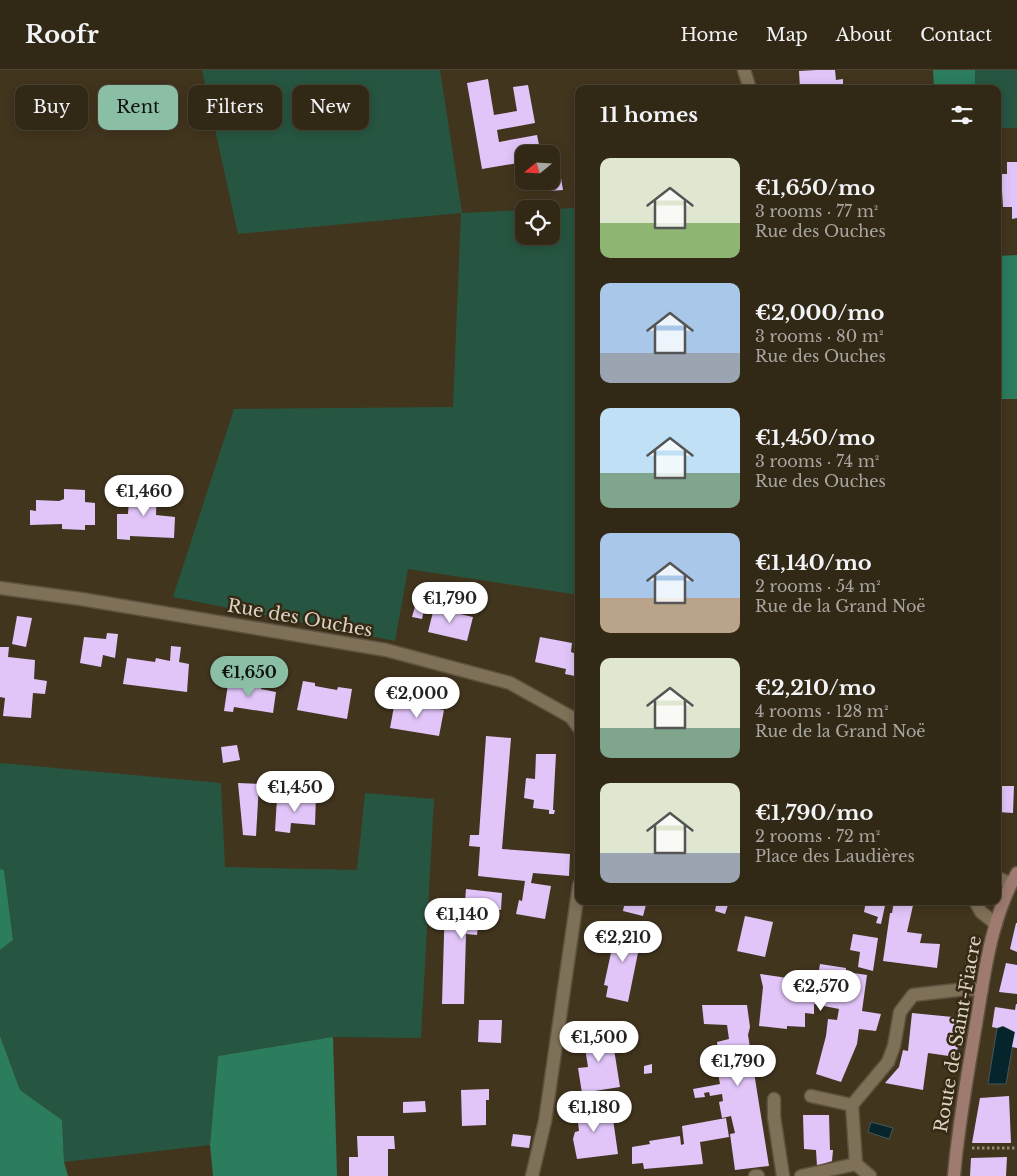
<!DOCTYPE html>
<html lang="en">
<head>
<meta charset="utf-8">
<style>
	body { margin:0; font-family:"Libre Baskerville",serif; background:#3d3423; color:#f1f3f6; height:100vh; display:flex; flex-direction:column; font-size:19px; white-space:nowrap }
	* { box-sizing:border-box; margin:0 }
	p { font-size:16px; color:#a8a6a1 }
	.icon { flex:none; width:28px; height:28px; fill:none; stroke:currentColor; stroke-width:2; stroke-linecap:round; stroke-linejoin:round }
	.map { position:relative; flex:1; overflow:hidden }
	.drawer { position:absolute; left:575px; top:15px; width:426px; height:820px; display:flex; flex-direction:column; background:#322816; border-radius:10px; box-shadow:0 2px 12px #0003,0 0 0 1px #4d4435 }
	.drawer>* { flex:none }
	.hud { position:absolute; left:15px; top:15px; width:475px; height:45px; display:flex; gap:10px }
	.needle { width:32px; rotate:252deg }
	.buttons { position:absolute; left:515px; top:75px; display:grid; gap:10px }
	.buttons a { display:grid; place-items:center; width:45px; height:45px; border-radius:10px; background:#322816; box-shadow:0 2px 12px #0003,0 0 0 1px #4d4435; font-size:25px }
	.price { position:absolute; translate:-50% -42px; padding:0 11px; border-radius:18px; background:#fff; color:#222; font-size:16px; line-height:32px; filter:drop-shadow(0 1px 2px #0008) }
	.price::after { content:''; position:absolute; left:50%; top:30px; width:15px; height:11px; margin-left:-8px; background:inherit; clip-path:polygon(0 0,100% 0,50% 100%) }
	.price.selected { background:#8abfa5; color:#111 }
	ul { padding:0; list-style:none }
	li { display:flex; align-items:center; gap:15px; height:125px; padding:0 25px }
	li span { display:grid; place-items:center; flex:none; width:140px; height:100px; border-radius:10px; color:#555 }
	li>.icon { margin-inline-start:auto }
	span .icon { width:60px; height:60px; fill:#fffc; stroke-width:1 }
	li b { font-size:21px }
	h2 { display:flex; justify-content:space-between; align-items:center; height:60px; padding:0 25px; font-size:21px }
	.tag { padding:0 18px; border-radius:10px; background:#322816; box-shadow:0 2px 12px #0003,0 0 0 1px #4d4435; font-size:18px; line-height:45px }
	.tag.selected { background:#8abfa5; color:#111 }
	header { display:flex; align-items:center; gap:30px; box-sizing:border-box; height:70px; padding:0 25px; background:#322816; border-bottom:1px solid #4d4435 }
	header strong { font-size:24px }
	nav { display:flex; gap:28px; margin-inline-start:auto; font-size:18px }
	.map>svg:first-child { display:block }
	.green { fill:#265641 }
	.forest { fill:#2b7d5d }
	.water { fill:#05242b; stroke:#455859 }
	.building { fill:#e1c5f9 }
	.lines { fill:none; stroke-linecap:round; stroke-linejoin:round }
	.minor-casing { stroke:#5e533f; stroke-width:15 }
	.tertiary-casing { stroke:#5e533f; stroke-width:15 }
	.secondary-casing { stroke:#5e533f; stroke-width:15 }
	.path { stroke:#928775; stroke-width:3; stroke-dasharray:2.5 2.5; stroke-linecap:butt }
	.minor { stroke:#7f7058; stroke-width:12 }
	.tertiary { stroke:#7f7058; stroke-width:12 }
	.secondary { stroke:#9e7a6f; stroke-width:12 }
	.labels { text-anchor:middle; stroke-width:5; stroke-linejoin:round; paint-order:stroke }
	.street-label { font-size:18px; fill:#dbd3c5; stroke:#372a14 }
</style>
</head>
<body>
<header>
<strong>Roofr</strong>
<nav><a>Home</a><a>Map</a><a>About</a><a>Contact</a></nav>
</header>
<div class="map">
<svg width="1017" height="1106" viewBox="0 0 1017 1106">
	<rect width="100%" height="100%" fill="#42351e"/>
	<g class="green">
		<path d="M202,0H440L462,143L524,140V166H551V139L576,138L579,151V525L408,499L395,571L173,527L234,339L453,337L461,143L238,164Z"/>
		<path d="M975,0H1017V58H998V19H975Z"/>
		<path d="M0,693L221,713L225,797L357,800L365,723L434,729L421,968L333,967L218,986L210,1075L64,1092L62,1050L20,1020L0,966V880L13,870L4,800L0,799Z"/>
	</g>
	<g class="forest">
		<path d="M933,0H975V19H934Z"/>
		<path d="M1017,185V329H998V186Z"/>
		<path d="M0,799L4,800L13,870L0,880Z"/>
		<path d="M0,966L20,1020L62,1050L64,1092L68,1106H0Z"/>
		<path d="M333,967L337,1106H213L210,1075L218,986Z"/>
	</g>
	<g class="water">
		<path d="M1003,956L1015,962L1006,1014H988L997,958Z"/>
		<path d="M871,1052L893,1058L889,1069L868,1062Z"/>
	</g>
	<g class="building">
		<path d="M817,0H835L836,10L843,9V19L800,18L799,1Z"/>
		<path d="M488,9L494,45L517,41L513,17L528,15L535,53L497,60L499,72L537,65L541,84H524V92L482,99L467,13Z"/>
		<path d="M1007,92H1017V148L1012,149V137H1003L1002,121L998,122V104H1007Z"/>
		<path d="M560,102L563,120L548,121L546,111H551V104Z"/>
		<path d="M130,416L157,417L156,445L175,447L174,468L130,466V470L117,469V444H128Z"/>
		<path d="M64,419L85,420V432L95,433V455H85V460L62,459V454L30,455V440L36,441V430L59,431L64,429Z"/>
		<path d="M415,520L428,523L422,549L412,547L416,533L412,532Z"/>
		<path d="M434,538L473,547L467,571L428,562Z"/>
		<path d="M17,546L32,548L26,577L12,574Z"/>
		<path d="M107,563L118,564L115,588L103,585L101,597L80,593L84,567L106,569Z"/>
		<path d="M540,567L572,573L571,582L579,585L575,606L565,604L566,599L535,592Z"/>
		<path d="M171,576L181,577L179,592L189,594L187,622L123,614L127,588L155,592L156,588L170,591Z"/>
		<path d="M0,577H9L8,587L35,590L34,609L47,611L45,624L33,623L31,648L3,646L5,628L0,627Z"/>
		<path d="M303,611L315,613V616L337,620L338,617L352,619L347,649L297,640Z"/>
		<path d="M238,612L261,616V619L276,622L273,643L234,637L233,642L224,641L228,614L237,615Z"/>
		<path d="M395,631L444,640L439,666L390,658Z"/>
		<path d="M486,666L511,668L502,779L570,784L569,806L533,803L531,813L551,816L545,849L516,844L519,830L522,831L525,811L478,806L480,777L469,776L470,765H479Z"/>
		<path d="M237,675L240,690L223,693L221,677Z"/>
		<path d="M536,684H556L553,740H555L554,744H549V740L533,738L534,730L524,728L526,708L535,709Z"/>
		<path d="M998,703H1000L1001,716H1014L1013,743L998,742Z"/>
		<path d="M238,713L259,714L256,766L243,765Z"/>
		<path d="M303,725H316L315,755L291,753L290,763L275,761L277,728L302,730Z"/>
		<path d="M466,819L502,823L501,840L467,839L466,849H479L477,865L466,864L464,934H442L445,831H465Z"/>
		<path d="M625,831H647L643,846L623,841Z"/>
		<path d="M717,831L729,832L725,844L715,841Z"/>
		<path d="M866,831H886L881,854L876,853L878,847L864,842Z"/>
		<path d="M894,831H914L907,862L922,864L920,873L940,874L937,898L883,891L890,843H892Z"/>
		<path d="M745,846L773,852L765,887L737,881Z"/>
		<path d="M1016,853H1017V882L1010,879Z"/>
		<path d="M618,856L645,861L642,874L640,873L628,932L606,927L608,916L604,915L612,878H614Z"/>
		<path d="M853,864L878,868L873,901L858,897L860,882L850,880Z"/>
		<path d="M1006,893L1017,895V924L999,922Z"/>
		<path d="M820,894L846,898V902L867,905L862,941L881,944L876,961L859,959L857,974L841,1012L816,1004L826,966L828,949L837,950L839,939L814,934V944L805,943V957L787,956V959L759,956L763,917L760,904L808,911L807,916L816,918Z"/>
		<path d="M1016,934H1017V978L1012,977L1015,962L1003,956L997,958L992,957L995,937L1015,940Z"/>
		<path d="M702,935H747L750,957L748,965L769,1096L735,1100L730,1064L735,1063L731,1046L722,1048L719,1032L723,1031L722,1024L710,1026L709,1022L704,1023L705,1027L695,1028L693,1019L720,1014L717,998L733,995L732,992L728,993L726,983L718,985L717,972L729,969L727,955L704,954Z"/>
		<path d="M912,943L963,948L956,987L928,983L923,1020L885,1013L899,997L903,980L908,981Z"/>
		<path d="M479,950H502L501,973L478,972Z"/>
		<path d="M611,960L620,1017L582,1023L578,998L588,997L583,965Z"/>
		<path d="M652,994V1003L644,1004V996Z"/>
		<path d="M489,1019V1030H486V1055L462,1056L461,1020Z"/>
		<path d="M1009,1026L1011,1073H972L980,1028Z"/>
		<path d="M425,1031L426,1042L403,1043V1032Z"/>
		<path d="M601,1032L604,1050L613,1049L618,1084L577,1089L573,1069L575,1062L579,1061L577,1045L580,1044L579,1035Z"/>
		<path d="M803,1045H829L830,1080H833L832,1091L817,1096L816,1080L804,1079Z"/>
		<path d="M726,1048L729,1067L700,1072L703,1094L644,1099L643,1093L632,1094V1077L650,1074L649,1071L680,1066L681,1075L684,1074L682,1056Z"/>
		<path d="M513,1064L531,1066L529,1078L511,1076Z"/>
		<path d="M357,1066H394L395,1079H388V1106H349V1087H358Z"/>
		<path d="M1007,1087L1006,1106H970L971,1088Z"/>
	</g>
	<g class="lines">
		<defs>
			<g id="minor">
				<path d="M0,518L81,529L386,580L510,613L571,647L579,658"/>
				<path d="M811,1026L852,1035"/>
				<path d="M774,1029V1047L783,1106"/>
				<path d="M856,1094L852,1035L888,992L894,976L900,942L913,925L966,919L982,920"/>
				<path d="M532,1106L545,1051L579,815"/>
				<path d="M755,1106H758"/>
				<path d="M801,1106L856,1094L870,1106"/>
			</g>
			<g id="tertiary">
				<path d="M744,0L750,19"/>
				<path d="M998,808L1011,814"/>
				<path d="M975,831L981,842L996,854"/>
			</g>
			<path id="secondary" d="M954,1106C958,1057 967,1008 975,960C984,908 990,849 1017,803"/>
		</defs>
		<use href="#minor" class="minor-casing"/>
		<use href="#tertiary" class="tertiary-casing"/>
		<use href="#secondary" class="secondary-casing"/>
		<path class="path" d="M972,1078H1017"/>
		<use href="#minor" class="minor"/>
		<use href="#tertiary" class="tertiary"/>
		<use href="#secondary" class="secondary"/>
	</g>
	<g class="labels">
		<g class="street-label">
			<text transform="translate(300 548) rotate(10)" y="6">Rue des Ouches</text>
			<text transform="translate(958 964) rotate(-80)" y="6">Route de Saint-Fiacre</text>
		</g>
	</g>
</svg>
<div class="buttons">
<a><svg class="needle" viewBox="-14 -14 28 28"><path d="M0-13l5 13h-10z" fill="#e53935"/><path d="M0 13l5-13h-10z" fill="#a8a6a1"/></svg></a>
<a><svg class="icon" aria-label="locate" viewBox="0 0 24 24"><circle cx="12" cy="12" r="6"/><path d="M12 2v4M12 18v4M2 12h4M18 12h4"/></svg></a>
</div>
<b class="price" style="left:144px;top:447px">€1,460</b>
<b class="price" style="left:450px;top:554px">€1,790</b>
<b class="price selected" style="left:249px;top:628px">€1,650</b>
<b class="price" style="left:417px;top:649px">€2,000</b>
<b class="price" style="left:295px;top:743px">€1,450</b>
<b class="price" style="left:462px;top:870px">€1,140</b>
<b class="price" style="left:623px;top:893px">€2,210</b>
<b class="price" style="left:821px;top:942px">€2,570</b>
<b class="price" style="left:599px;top:993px">€1,500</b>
<b class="price" style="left:738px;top:1017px">€1,790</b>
<b class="price" style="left:594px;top:1063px">€1,180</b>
<div class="hud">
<a class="tag">Buy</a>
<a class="tag selected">Rent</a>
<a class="tag">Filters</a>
<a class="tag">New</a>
</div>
<section class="drawer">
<h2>11 homes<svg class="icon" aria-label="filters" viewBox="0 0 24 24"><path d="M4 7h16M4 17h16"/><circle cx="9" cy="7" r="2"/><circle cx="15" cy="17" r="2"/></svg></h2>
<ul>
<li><span style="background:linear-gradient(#dfe7d0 65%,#8fb573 0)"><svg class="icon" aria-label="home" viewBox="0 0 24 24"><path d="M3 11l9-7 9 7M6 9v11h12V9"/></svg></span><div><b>€1,650/mo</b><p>3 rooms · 77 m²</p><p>Rue des Ouches</p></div></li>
<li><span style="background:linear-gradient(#a9c7e8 70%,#9aa5b1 0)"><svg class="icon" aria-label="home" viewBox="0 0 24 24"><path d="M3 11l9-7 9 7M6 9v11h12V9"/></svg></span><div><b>€2,000/mo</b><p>3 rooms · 80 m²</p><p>Rue des Ouches</p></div></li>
<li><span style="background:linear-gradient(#bfe0f5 65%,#7fa58c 0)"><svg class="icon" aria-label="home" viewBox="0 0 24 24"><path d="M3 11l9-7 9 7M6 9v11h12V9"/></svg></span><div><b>€1,450/mo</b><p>3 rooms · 74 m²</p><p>Rue des Ouches</p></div></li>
<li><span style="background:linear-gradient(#a9c7e8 65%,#b9a48a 0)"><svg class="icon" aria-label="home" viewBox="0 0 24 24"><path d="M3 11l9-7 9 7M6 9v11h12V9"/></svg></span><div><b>€1,140/mo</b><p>2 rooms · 54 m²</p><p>Rue de la Grand Noë</p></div></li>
<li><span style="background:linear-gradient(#dfe7d0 70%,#7fa58c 0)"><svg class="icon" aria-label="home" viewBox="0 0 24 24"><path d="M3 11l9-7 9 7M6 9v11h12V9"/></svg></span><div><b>€2,210/mo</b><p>4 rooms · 128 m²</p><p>Rue de la Grand Noë</p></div></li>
<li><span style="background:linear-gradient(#dfe7d0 70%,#9aa5b1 0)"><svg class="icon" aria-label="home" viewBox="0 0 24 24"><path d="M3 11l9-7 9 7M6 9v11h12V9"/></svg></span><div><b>€1,790/mo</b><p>2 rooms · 72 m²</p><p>Place des Laudières</p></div></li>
</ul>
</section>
</div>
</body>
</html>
